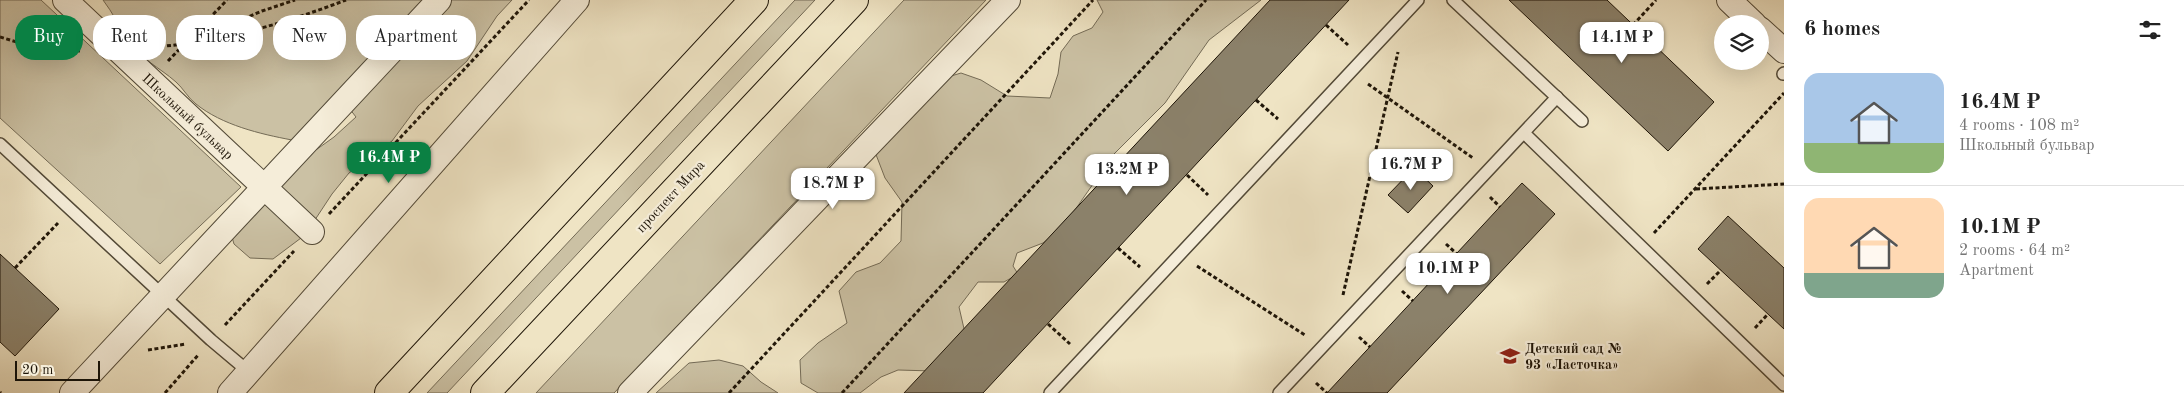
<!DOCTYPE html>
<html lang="en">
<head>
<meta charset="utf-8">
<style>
	body { margin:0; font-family:"Old Standard TT",serif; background:#f2f2f2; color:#222; height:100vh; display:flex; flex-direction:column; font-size:19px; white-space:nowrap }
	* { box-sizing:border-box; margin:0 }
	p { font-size:16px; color:#767676 }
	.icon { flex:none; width:28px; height:28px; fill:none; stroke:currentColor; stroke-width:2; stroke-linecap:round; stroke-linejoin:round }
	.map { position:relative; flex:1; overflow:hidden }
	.drawer { display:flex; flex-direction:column; background:#fff; width:400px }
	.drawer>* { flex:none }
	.banner { position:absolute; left:15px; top:15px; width:475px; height:45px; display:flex; gap:10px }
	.controls { position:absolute; left:1714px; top:15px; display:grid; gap:10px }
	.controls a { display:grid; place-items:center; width:55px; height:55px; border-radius:50%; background:#fff; box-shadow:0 5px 20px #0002; font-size:25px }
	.scale { position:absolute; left:15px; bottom:12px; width:85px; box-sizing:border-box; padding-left:5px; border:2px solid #1e1508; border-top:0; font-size:14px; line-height:18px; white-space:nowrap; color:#1e1508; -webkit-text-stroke:4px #f5edd9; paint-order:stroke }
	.price { position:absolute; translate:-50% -42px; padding:0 11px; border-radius:10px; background:#fff; color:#222; font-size:16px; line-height:32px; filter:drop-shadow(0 1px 2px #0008) }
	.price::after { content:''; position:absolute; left:50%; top:30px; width:15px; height:11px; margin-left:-8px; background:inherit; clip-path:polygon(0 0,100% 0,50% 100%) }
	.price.on { background:#0b8043; color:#fff }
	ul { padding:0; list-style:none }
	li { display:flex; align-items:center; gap:15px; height:125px; padding:0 20px }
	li+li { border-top:1px solid #e0e0e0 }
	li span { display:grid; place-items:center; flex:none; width:140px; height:100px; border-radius:15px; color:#555 }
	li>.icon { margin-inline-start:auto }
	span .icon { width:60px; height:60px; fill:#fffc; stroke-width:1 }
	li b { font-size:21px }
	h2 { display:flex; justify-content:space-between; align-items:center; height:60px; padding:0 20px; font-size:21px }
	.tag { padding:0 18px; border-radius:20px; background:#fff; box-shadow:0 5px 20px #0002; font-size:18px; line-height:45px }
	.tag.on { background:#0b8043; color:#fff }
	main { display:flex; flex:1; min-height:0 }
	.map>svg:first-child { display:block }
	.green { fill:#cbc1a4; stroke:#746b56 }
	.building { fill:#8b816a; stroke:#1e1508 }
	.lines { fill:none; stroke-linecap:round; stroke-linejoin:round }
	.lane-casing { stroke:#524937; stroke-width:14 }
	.street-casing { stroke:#524937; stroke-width:26 }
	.primary-casing { stroke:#1e1508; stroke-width:30 }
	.path { stroke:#1e1508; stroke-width:3; stroke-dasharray:4 2.5; stroke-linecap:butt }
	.lane { stroke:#f5edd9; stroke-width:11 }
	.street { stroke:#f5edd9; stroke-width:24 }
	.primary { stroke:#efe4c4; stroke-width:28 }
	.labels { text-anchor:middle; stroke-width:4.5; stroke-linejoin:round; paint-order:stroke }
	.street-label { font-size:14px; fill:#1e1508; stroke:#f5edd9 }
	.poi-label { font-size:14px; font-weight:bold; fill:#1e1508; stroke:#f5edd9; text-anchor:start }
</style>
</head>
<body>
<main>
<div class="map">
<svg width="1784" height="393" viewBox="0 0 1784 393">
	<rect width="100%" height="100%" fill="#efe4c4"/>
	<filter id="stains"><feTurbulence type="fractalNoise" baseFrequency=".004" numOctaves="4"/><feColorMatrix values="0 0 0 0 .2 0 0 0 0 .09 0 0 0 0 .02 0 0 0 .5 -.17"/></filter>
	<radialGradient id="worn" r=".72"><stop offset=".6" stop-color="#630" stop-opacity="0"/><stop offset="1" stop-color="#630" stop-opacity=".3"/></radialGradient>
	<g class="green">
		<path d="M0,0H41L241,187L160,264L0,118Z"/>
		<path d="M103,0H512L497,16L467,61L418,106L392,141L349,173L332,194L305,235L273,259L250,258L234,244L232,237L313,152L334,137L356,117L349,108L292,140C260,134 222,125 196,104C188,98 183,88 176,82C159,67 140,59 127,39C119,26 113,13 103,0Z"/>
		<path d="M795,0H815L447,393H427Z"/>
		<path d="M904,0H986L614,393H536Z"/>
		<path d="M1097,0H1261L1209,40L1165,103L1114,154L1063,227L1043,243L1017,253L1013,266L1018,274L1004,282H978L959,307L965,333L933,371L898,370L881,377L860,393H818L801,383L800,360L818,343L847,323L839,291L856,272L880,263L901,241L902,202L885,178L875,152L938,80L961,73L981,80L1007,96L1050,98L1058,74L1061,52L1073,36L1092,28L1103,12Z"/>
		<path d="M719,360L743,366L761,382L778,393H656L689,363Z"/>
	</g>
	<g class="building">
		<path d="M1270,0H1349L983,393H904Z"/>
		<path d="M1509,0H1607L1714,102L1668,151Z"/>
		<path d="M1414,168L1433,186L1408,213L1388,195Z"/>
		<path d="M1522,183L1555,214L1387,393H1327Z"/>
		<path d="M1728,216L1784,268V329L1698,249Z"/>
		<path d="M0,254L59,309L15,356L0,342Z"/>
	</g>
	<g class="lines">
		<defs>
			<g id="lane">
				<path d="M1453,0L1582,121"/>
				<path d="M1783,74L1784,73"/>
				<path d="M1524,133L1784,385"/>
				<path d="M0,144L211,340L249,372"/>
				<path d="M1050,393L1418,0"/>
				<path d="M1279,393L1557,97"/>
			</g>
			<g id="street">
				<path d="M65,0L312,232"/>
				<path d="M1729,0L1754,24"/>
				<path d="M1760,29L1784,51"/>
				<path d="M72,393L439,0"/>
				<path d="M230,393L577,0"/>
				<path d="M630,393L1008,0"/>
			</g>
			<g id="primary">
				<path d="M389,393L754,0"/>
				<path d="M485,393L854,0"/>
			</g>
		</defs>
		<use href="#lane" class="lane-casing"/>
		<use href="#street" class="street-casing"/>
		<use href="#primary" class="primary-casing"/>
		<g class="path">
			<path d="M1326,25L1348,45"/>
			<path d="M1633,25L1656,0"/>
			<path d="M0,37L27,45L80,51"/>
			<path d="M190,42L262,11L295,0"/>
			<path d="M154,47C221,42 283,24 346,0"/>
			<path d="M168,61L227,0"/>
			<path d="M1368,84L1473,158"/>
			<path d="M1256,100L1278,119"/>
			<path d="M1187,175L1208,195"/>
			<path d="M1696,189L1784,184"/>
			<path d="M1490,197L1500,207"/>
			<path d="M329,214L529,0"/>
			<path d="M1654,233L1784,93"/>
			<path d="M1446,244L1457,254"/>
			<path d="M1118,248L1140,267"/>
			<path d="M1197,266L1305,335"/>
			<path d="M15,268L58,223"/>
			<path d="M1707,284L1721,270"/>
			<path d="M1402,291L1413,301"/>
			<path d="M1343,295L1398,52"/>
			<path d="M1048,324L1070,344"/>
			<path d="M225,325L294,251"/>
			<path d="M1755,328L1768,314"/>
			<path d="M1359,337L1370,347"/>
			<path d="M148,350L186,344"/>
			<path d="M1316,383L1327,393"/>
			<path d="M0,392L1,393"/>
			<path d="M165,393L199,354"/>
			<path d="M729,393L1093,0"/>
			<path d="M842,393L1206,0"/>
		</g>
		<use href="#lane" class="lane"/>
		<use href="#street" class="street"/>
		<use href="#primary" class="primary"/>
	</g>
	<defs>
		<symbol id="school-bare" viewBox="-9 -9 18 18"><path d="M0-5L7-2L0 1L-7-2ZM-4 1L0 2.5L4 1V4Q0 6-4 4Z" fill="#8f2418" stroke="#f5edd9" stroke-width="2.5" paint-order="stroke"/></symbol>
	</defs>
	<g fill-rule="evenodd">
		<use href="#school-bare" x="1496" y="342" width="28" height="28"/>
	</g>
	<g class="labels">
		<g class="street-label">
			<text transform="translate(188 116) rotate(43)" y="5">Школьный бульвар</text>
			<text transform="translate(670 196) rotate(-47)" y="5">проспект Мира</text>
		</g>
		<g class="poi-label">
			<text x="1525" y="353">Детский сад №<tspan x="1525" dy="16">93 «Ласточка»</tspan></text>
		</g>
	</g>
	<rect width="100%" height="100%" filter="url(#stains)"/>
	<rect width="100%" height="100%" fill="url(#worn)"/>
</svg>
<div class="controls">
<a><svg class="icon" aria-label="layers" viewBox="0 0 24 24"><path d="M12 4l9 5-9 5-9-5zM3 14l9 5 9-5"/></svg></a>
</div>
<div class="scale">20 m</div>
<b class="price" style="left:1622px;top:64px">14.1M ₽</b>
<b class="price on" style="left:389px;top:184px">16.4M ₽</b>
<b class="price" style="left:1411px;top:191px">16.7M ₽</b>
<b class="price" style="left:1127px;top:196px">13.2M ₽</b>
<b class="price" style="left:833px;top:210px">18.7M ₽</b>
<b class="price" style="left:1448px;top:295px">10.1M ₽</b>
<div class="banner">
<a class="tag on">Buy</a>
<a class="tag">Rent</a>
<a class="tag">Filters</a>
<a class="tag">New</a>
<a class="tag">Apartment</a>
</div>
</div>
<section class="drawer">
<h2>6 homes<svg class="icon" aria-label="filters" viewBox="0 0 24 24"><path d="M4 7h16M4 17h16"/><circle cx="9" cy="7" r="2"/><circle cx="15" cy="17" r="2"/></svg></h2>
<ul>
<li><span style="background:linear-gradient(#a9c7e8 70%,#8fb573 0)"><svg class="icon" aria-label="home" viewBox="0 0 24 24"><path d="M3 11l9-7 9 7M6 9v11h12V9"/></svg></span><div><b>16.4M ₽</b><p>4 rooms · 108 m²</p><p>Школьный бульвар</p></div></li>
<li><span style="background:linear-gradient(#ffd9b3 75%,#7fa58c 0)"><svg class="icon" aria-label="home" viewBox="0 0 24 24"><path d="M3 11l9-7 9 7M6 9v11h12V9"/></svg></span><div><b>10.1M ₽</b><p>2 rooms · 64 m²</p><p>Apartment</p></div></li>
</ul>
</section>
</main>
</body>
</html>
